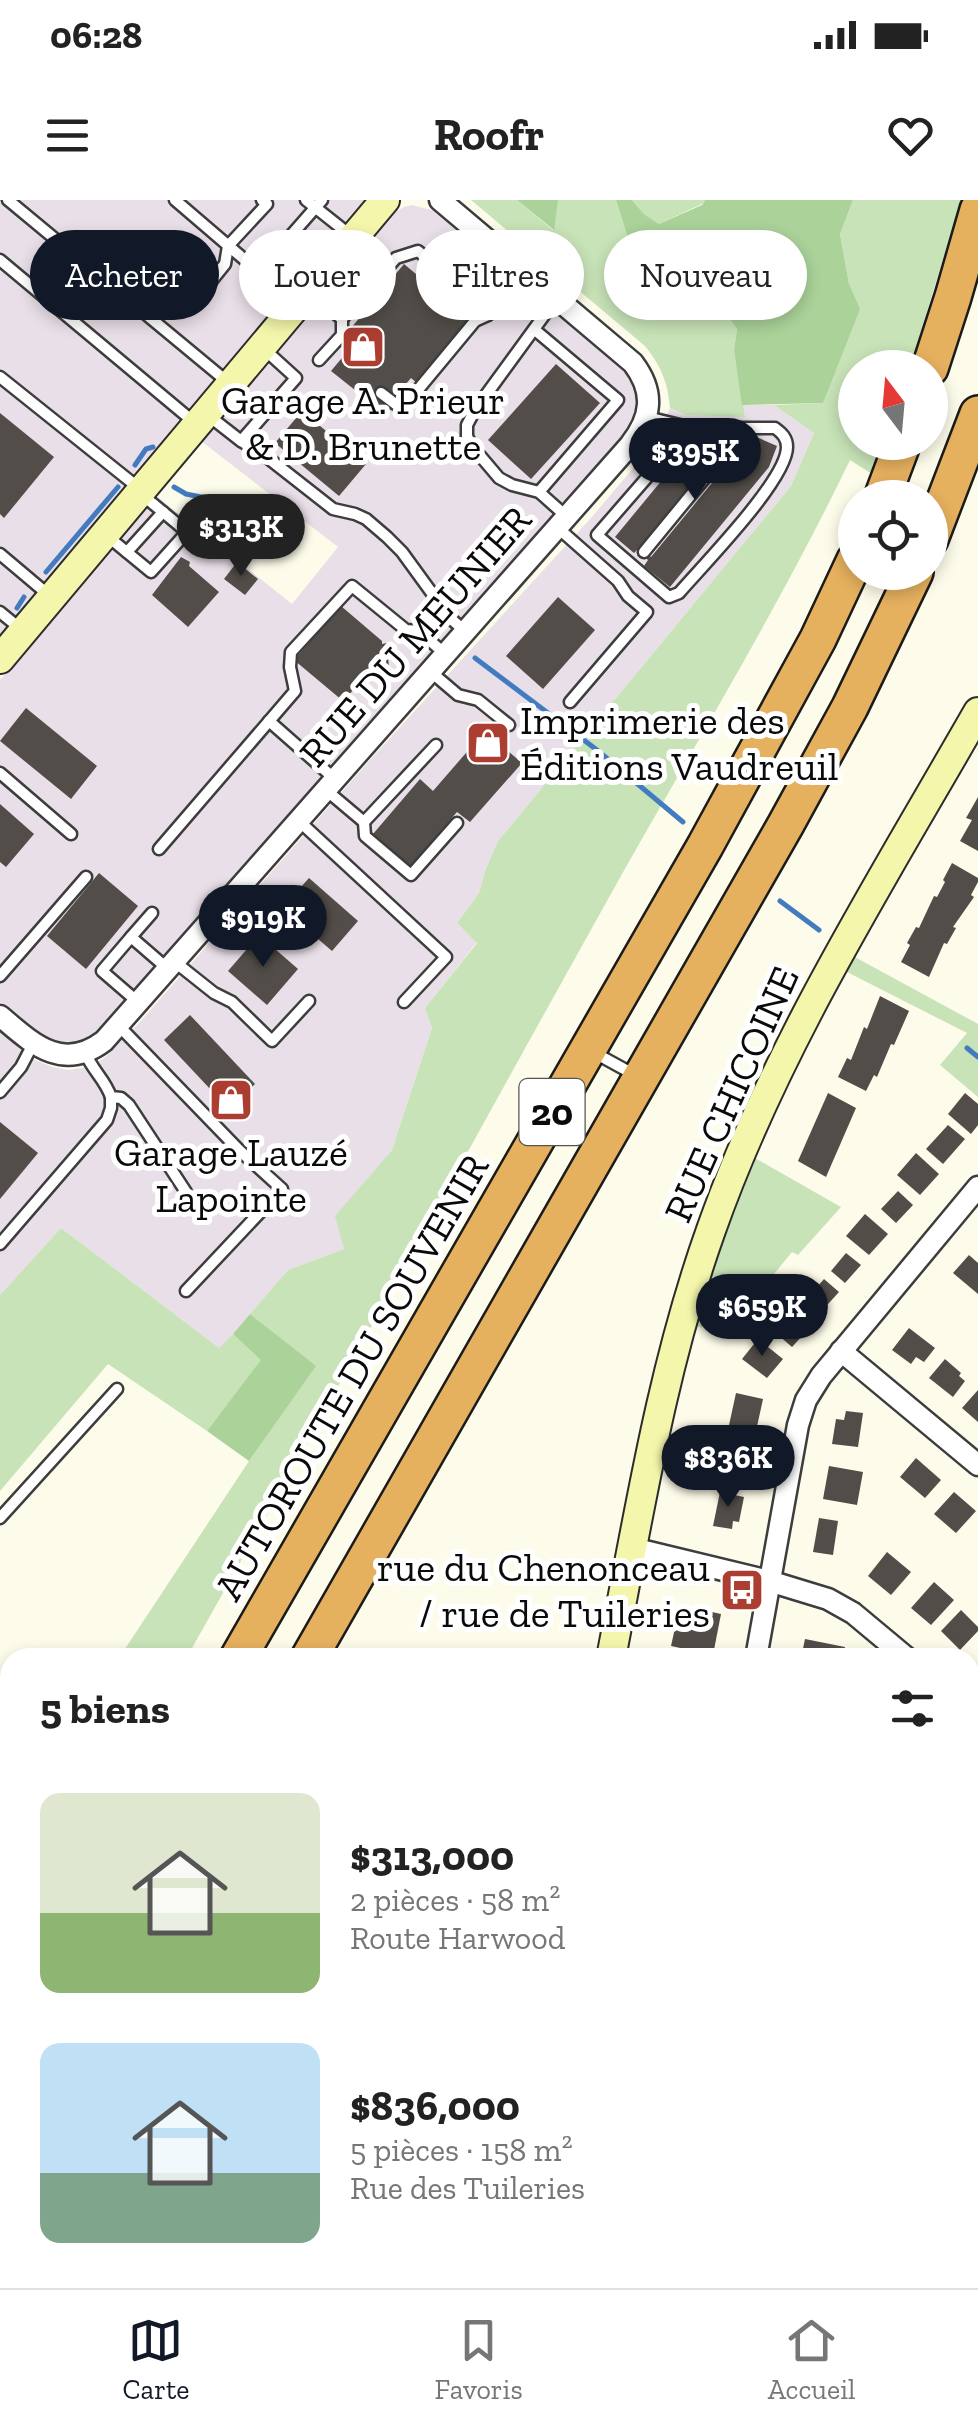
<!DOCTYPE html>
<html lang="fr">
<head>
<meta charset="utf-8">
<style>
	body { margin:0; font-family:"Zilla Slab",serif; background:#f6f6f6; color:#222; height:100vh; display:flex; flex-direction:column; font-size:38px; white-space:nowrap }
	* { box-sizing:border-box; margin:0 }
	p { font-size:32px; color:#767676 }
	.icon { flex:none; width:55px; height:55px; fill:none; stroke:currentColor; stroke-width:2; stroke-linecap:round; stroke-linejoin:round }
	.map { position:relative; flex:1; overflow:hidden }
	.details { position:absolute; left:0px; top:1448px; width:980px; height:642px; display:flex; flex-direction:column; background:#fff; border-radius:30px 30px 0 0; box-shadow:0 5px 15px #0003 }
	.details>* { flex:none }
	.top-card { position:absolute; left:30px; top:30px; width:920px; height:90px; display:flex; gap:20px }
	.needle { width:65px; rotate:344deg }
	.buttons { position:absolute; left:838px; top:150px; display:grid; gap:20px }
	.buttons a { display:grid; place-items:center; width:110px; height:110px; border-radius:50%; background:#fff; box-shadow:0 5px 15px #0003; font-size:50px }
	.price { position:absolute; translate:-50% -85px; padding:0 22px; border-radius:35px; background:#111827; color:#fff; font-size:32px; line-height:65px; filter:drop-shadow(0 2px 5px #0008) }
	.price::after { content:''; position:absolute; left:50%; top:60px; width:30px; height:22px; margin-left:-15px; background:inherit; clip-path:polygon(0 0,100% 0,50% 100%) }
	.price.selected { background:#222; color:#fff }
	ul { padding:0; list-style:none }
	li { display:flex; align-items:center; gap:30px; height:250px; padding:0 40px }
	li span { display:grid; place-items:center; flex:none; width:280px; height:200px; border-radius:20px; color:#555 }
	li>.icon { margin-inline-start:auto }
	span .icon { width:120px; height:120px; fill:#fffc; stroke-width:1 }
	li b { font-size:42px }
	h2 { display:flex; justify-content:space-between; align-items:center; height:120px; padding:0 40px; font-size:42px }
	.chip { padding:0 35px; border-radius:45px; background:#fff; box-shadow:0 5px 15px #0003; font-size:35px; line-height:90px }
	.chip.selected { background:#111827; color:#fff }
	.status { display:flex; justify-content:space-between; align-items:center; height:70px; padding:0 50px; background:#fff; direction:ltr }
	.status svg { height:28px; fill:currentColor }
	header { display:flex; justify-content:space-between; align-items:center; height:130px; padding:0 40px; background:#fff; font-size:45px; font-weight:800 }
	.dock { display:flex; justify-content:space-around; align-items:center; height:140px; border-top:2px solid #e0e0e0; background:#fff; font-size:28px; color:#767676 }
	.dock a { display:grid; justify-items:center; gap:5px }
	.dock .selected { color:#111827 }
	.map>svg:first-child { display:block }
	.industrial { fill:#e9dfe8 }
	.green { fill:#c8e3b8 }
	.forest { fill:#aad299 }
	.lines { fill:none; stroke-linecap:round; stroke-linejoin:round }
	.stream { stroke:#427bbf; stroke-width:5 }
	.building { fill:#524d48 }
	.lane-casing { stroke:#3d3d3d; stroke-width:15 }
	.street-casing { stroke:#3d3d3d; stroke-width:25 }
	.secondary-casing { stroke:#2c2c2c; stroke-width:32 }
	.highway-casing { stroke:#1b1b1b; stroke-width:40 }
	.lane { stroke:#fff; stroke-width:10 }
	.street { stroke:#fff; stroke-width:20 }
	.secondary { stroke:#f4f7ab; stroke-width:28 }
	.highway { stroke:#e6b15f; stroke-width:35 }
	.labels { text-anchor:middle; stroke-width:10; stroke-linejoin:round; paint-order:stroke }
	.shield { fill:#fff; stroke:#545454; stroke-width:2.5 }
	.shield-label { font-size:38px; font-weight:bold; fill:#0a0a0a }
	.poi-label { font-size:40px; fill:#0a0a0a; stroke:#fff }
	.street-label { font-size:40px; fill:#0a0a0a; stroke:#fff }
</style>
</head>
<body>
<div class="status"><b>06:28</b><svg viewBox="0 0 49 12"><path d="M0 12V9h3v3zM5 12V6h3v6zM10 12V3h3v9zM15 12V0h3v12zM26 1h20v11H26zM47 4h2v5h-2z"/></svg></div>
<header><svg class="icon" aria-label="menu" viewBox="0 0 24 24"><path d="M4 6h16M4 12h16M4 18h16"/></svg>Roofr<svg class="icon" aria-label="heart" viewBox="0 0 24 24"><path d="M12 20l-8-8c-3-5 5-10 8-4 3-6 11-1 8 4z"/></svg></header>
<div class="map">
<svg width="978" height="2088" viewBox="0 0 978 2088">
	<rect width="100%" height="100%" fill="#fdfcea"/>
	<g class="industrial">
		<path d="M0,0H365L0,436Z"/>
		<path d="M412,5L432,10L442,16L614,162L626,174L637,193L634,218L615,245L99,831L80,842L72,843L53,841L44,837L0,802V480L155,295L292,404L338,347L201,241L390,15L404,7Z"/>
		<path d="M742,205H774L814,233L791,286L498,641L485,671L479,693L457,723L477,742L425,808L432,828L392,950L336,1016L344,1049L288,1070L220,1149L61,1028L0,1095V832L35,860L53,867L68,870L87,867L103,859L139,823L369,561L591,318L651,247L662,228L670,208L686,215L745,216Z"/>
		<path d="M0,1587L10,1595V1704L0,1720Z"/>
		<path d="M52,2080H190L196,2088H47Z"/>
	</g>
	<g class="green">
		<path d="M471,0H517L553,30L558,0H616L628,38L619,71L678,100L690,117L722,109L737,129L734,150L745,217L686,215L670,208C668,183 661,166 645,146Z"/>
		<path d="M632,0H705L702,4L659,24L644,14Z"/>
		<path d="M853,0H961L910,167L855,168V242L884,243L872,274L850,260C776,414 685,560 602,710C463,959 327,1209 187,1457L119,1458L249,1261L315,1167L250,1114L288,1070L344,1049L335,1016L392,950L432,828L425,808L477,743L457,723L479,693L485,671L498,641L791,286L814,233L774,205L823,203L849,84L840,34Z"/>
		<path d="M853,756L978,824V897L940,865L967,833L845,771Z"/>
		<path d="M753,957L841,1007L798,1055L792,1052L726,1133L695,1126L732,1011Z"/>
		<path d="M61,1028L219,1148L233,1134L262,1160L207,1231L108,1164L0,1291V1095Z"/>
		<path d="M0,1520L10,1528V1595L0,1587Z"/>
		<path d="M10,1704V1773L0,1791V1720Z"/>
		<path d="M970,1899L978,1900V2057L970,2059Z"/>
	</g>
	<g class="forest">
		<path d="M517,0H558L554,31V30Z"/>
		<path d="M616,0H632L644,14L659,24L702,5L705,0H853L840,34L849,84L860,109L823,203L742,205L734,150L737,129L722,109L690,117L678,100L660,90L644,120L624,110L619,71L628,38Z"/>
		<path d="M250,1114L316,1166L249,1261L207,1231L261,1160L233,1134Z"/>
		<path d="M978,2057V2088H916L921,2080H970V2059Z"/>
		<path d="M536,2080H857L855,2088H533Z"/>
	</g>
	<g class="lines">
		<g class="stream">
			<path d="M135,265L146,249L153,247"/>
			<path d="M174,287L186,294L226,302"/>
			<path d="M46,372L118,287"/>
			<path d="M17,408L24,397"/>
			<path d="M475,458L597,550L683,622"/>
			<path d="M780,701L819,730"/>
			<path d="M967,848L978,857"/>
		</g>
	</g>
	<g class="building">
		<path d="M404,64L471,120L418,184L411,178L394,198L392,207L383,218L367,205L370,202L331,171L361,135L351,128Z"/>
		<path d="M556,164L600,203L531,279L488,240Z"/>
		<path d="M302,211L366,264L339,296L275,243Z"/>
		<path d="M0,213L54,257L4,318L0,314Z"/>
		<path d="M707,232L724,246L640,348L651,357L740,249L747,233L777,246L769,267L670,387L644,366L648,360L637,350L634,353L615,337L700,234Z"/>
		<path d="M250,306L270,323L248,348L228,331Z"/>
		<path d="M181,357L190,362L189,366L219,392L188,427L152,395Z"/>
		<path d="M237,362L258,379L245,395L224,379Z"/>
		<path d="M558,397L595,430L543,489L506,456Z"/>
		<path d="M341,406L382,441V444L387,443L389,468L373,469L343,501L294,460Z"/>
		<path d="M26,508L97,566L71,599L0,541Z"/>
		<path d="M485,531L522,563L470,622L457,612L410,666L373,634L420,579L433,591Z"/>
		<path d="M978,597V651L960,641L972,620L966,618Z"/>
		<path d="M0,604L34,634L6,667L0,662Z"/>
		<path d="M952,663L978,678V682L971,695L974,697L953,727L956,728L947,744L944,743L929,777L901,762L910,745L907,743L916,727L919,728L934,696L937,697L945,682L943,680Z"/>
		<path d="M99,673L138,706L86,769L47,736Z"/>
		<path d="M309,678L358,721L332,751L282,708Z"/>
		<path d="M259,735L298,769L267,805L228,771Z"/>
		<path d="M880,796L909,811L894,845L891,844L877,877L874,875L866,891L838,877L847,858L851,860L864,827L867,829Z"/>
		<path d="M190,815L255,884L229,909L164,840Z"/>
		<path d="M828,893L856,908L826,977L798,961Z"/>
		<path d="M965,893L978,904V925L971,934L948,914Z"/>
		<path d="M0,922L38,953L0,999Z"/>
		<path d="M948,925L965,939L943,964L926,949Z"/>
		<path d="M916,953L939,974L920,995L897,975Z"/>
		<path d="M898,991L913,1005L896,1023L881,1009Z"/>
		<path d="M865,1014L888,1034L869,1055L846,1036Z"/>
		<path d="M846,1053L861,1065L845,1083L831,1071Z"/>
		<path d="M969,1055L978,1063V1094L953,1073Z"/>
		<path d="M824,1079L839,1092L817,1116L803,1103Z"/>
		<path d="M797,1110L813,1124L792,1147L777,1134Z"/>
		<path d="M909,1128L935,1148L924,1162L916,1157L911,1164L892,1150Z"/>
		<path d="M758,1139L783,1159L767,1178L742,1159Z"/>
		<path d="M945,1159L961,1173L959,1176L965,1181L953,1197L929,1178Z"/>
		<path d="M978,1190V1222L962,1208Z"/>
		<path d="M736,1193L763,1199L756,1231L729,1225Z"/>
		<path d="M846,1211L863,1213L858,1247L832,1244L836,1219L844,1220Z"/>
		<path d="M733,1243L750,1246L744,1277L726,1274Z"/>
		<path d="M916,1258L941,1280L925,1298L900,1277Z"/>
		<path d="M829,1266L863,1272L857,1305L823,1299Z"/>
		<path d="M720,1292L744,1297L739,1322L733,1321L732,1329L713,1326Z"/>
		<path d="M954,1292L976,1311L956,1333L934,1314Z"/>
		<path d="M819,1318L838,1321L833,1355L813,1352Z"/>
		<path d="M887,1352L911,1372L891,1395L868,1376Z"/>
		<path d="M934,1382L954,1400L931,1425L911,1408Z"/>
		<path d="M680,1405L721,1414L713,1455L671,1446Z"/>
		<path d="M961,1410L978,1427V1431L960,1450L941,1431Z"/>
		<path d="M805,1439L845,1447L843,1458H801Z"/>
		<path d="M328,2080H343L349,2088H318Z"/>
	</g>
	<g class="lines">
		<defs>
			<g id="lane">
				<path d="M8,0L230,184"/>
				<path d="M175,0L259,72"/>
				<path d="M306,0L389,66L396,58L418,51L457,83L463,96"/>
				<path d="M502,51L463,96L488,115L526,73"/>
				<path d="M0,60L195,223"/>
				<path d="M309,91L342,119L389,66"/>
				<path d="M200,95L225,64L228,46L267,4L262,0"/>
				<path d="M556,99L475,210L467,225V236L471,245L499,278L512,285L539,292L566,316"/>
				<path d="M297,103L259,72L322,0"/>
				<path d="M535,130L618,200L539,292"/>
				<path d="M319,160L342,135V119"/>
				<path d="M0,177L140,289"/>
				<path d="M381,193L402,209L475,121L488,115"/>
				<path d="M209,216L241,241L296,178L263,148"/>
				<path d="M647,217L692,228H775C782,233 787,238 787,247C787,280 703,365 679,393L669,397L597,335L683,236L686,227"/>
				<path d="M241,241L268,258L333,309L355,314L366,319L387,337L402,352L450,418L466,432"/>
				<path d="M558,328L618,381L628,396L647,412L570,502"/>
				<path d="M106,335L151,372L187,332L163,312"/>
				<path d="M127,352L163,312L140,293"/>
				<path d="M644,352L727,251L730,227"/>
				<path d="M0,354L51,397"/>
				<path d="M0,412L22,430"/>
				<path d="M431,472L458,495L478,500L509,525"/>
				<path d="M269,521L336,580"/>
				<path d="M0,573L71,634"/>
				<path d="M326,590L364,622L436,545"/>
				<path d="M299,621L446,757L404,802"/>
				<path d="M364,622L365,636L411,675L457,623"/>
				<path d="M159,649L295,491L290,467L291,452L352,386L406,430L419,431L445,454"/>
				<path d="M131,737L152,713"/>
				<path d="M175,762L214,793L232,802L272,841L309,801"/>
				<path d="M0,776L86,677"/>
				<path d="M139,803L102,771L131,737L168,769"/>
				<path d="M119,826L239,950L282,989L186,1091"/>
				<path d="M85,852C91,869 105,879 111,897L121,898L129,905L186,992"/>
				<path d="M593,852L635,875"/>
				<path d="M0,892L21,867L33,844"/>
				<path d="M0,1044L107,920L111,908V897"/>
				<path d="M0,1318L117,1189"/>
				<path d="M970,1648L978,1639"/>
				<path d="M970,1721L978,1711"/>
			</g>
			<g id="street">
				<path d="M0,816C32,843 62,873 104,841L630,245C652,217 655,192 633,163L440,0"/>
				<path d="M841,1151L978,1265"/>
				<path d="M632,1348L769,1381L828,1399L853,1413L907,1458"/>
				<path d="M756,1458L798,1225L806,1200L821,1176L978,987"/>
				<path d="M970,1509L978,1516"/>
			</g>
			<g id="secondary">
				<path d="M0,459L385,0"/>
				<path d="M611,1458C639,1314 662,1167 711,1030C776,846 882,680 978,512"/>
				<path d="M0,1831L10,1840"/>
				<path d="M203,2080L209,2088"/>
				<path d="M486,2088L487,2080"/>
			</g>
			<g id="highway">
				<path d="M930,168L953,97L978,10"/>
				<path d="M882,298L903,242"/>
				<path d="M930,339L978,214"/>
				<path d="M238,1458L705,646L818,439L855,360"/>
				<path d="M309,1458L786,624L850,507L915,372"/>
				<path d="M0,1873L10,1856"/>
				<path d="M0,1993L10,1976"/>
			</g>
		</defs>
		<use href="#lane" class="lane-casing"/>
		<use href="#street" class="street-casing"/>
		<use href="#secondary" class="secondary-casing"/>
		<use href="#highway" class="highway-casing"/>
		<use href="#lane" class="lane"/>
		<use href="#street" class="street"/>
		<use href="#secondary" class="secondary"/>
		<use href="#highway" class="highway"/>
	</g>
	<defs>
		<symbol id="shop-square" viewBox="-11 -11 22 22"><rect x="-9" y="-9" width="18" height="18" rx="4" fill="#ac3d31" stroke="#fff"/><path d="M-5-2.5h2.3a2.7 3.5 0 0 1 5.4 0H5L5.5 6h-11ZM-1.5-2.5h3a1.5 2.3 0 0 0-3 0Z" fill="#fff"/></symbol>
		<symbol id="bus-square" viewBox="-11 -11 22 22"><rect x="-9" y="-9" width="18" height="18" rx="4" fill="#ac3d31" stroke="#fff"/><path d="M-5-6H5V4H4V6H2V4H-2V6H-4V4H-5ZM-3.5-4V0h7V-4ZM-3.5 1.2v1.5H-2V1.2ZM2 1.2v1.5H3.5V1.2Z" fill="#fff"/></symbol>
	</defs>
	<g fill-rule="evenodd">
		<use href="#shop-square" x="338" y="122" width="50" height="50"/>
		<use href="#shop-square" x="463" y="518" width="50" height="50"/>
		<use href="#shop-square" x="206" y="875" width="50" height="50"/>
		<use href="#bus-square" x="717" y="1365" width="50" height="50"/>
	</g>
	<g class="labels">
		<rect class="shield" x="519.5" y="879" width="65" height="66" rx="8"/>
		<g class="shield-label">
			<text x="552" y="925">20</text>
		</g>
		<g class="poi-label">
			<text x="363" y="214">Garage A. Prieur<tspan x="363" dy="46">&amp; D. Brunette</tspan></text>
			<text x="520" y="534" text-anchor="start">Imprimerie des<tspan x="520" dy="46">Éditions Vaudreuil</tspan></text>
			<text x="231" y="966">Garage Lauzé<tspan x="231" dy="46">Lapointe</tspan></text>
			<text x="710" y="1381" text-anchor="end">rue du Chenonceau<tspan x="710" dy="46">/ rue de Tuileries</tspan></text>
		</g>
		<g class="street-label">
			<text transform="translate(415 436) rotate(-49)" y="14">RUE DU MEUNIER</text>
			<text transform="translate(731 894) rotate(-66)" y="14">RUE CHICOINE</text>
			<text transform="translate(351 1177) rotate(-60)" y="14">AUTOROUTE DU SOUVENIR</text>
		</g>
	</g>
</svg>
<div class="buttons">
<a><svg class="needle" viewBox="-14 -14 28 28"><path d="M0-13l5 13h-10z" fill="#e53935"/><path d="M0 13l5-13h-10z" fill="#767676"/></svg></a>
<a><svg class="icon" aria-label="locate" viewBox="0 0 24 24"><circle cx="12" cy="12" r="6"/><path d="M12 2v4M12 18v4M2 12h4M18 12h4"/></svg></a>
</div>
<b class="price" style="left:695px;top:303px">$395K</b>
<b class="price selected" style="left:241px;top:379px">$313K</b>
<b class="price" style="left:263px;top:770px">$919K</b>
<b class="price" style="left:762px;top:1159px">$659K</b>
<b class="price" style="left:728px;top:1310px">$836K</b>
<div class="top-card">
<a class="chip selected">Acheter</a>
<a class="chip">Louer</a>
<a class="chip">Filtres</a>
<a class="chip">Nouveau</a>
</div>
<section class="details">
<h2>5 biens<svg class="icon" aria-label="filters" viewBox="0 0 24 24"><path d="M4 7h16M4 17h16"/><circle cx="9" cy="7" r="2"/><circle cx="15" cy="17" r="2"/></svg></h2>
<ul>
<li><span style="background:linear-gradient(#dfe7d0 60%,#8fb573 0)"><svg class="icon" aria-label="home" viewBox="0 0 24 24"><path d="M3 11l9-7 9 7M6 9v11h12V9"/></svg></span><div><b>$313,000</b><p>2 pièces · 58 m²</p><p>Route Harwood</p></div></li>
<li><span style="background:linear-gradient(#bfe0f5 65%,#7fa58c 0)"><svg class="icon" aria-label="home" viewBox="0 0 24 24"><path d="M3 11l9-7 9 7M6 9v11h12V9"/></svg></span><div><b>$836,000</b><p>5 pièces · 158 m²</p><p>Rue des Tuileries</p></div></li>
</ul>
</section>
</div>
<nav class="dock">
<a class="selected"><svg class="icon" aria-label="map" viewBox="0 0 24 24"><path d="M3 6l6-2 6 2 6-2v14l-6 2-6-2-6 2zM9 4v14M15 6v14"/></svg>Carte</a>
<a><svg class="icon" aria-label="saved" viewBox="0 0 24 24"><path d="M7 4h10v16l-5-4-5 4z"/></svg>Favoris</a>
<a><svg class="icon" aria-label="home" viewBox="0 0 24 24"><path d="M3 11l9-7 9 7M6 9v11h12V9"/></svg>Accueil</a>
</nav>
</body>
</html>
